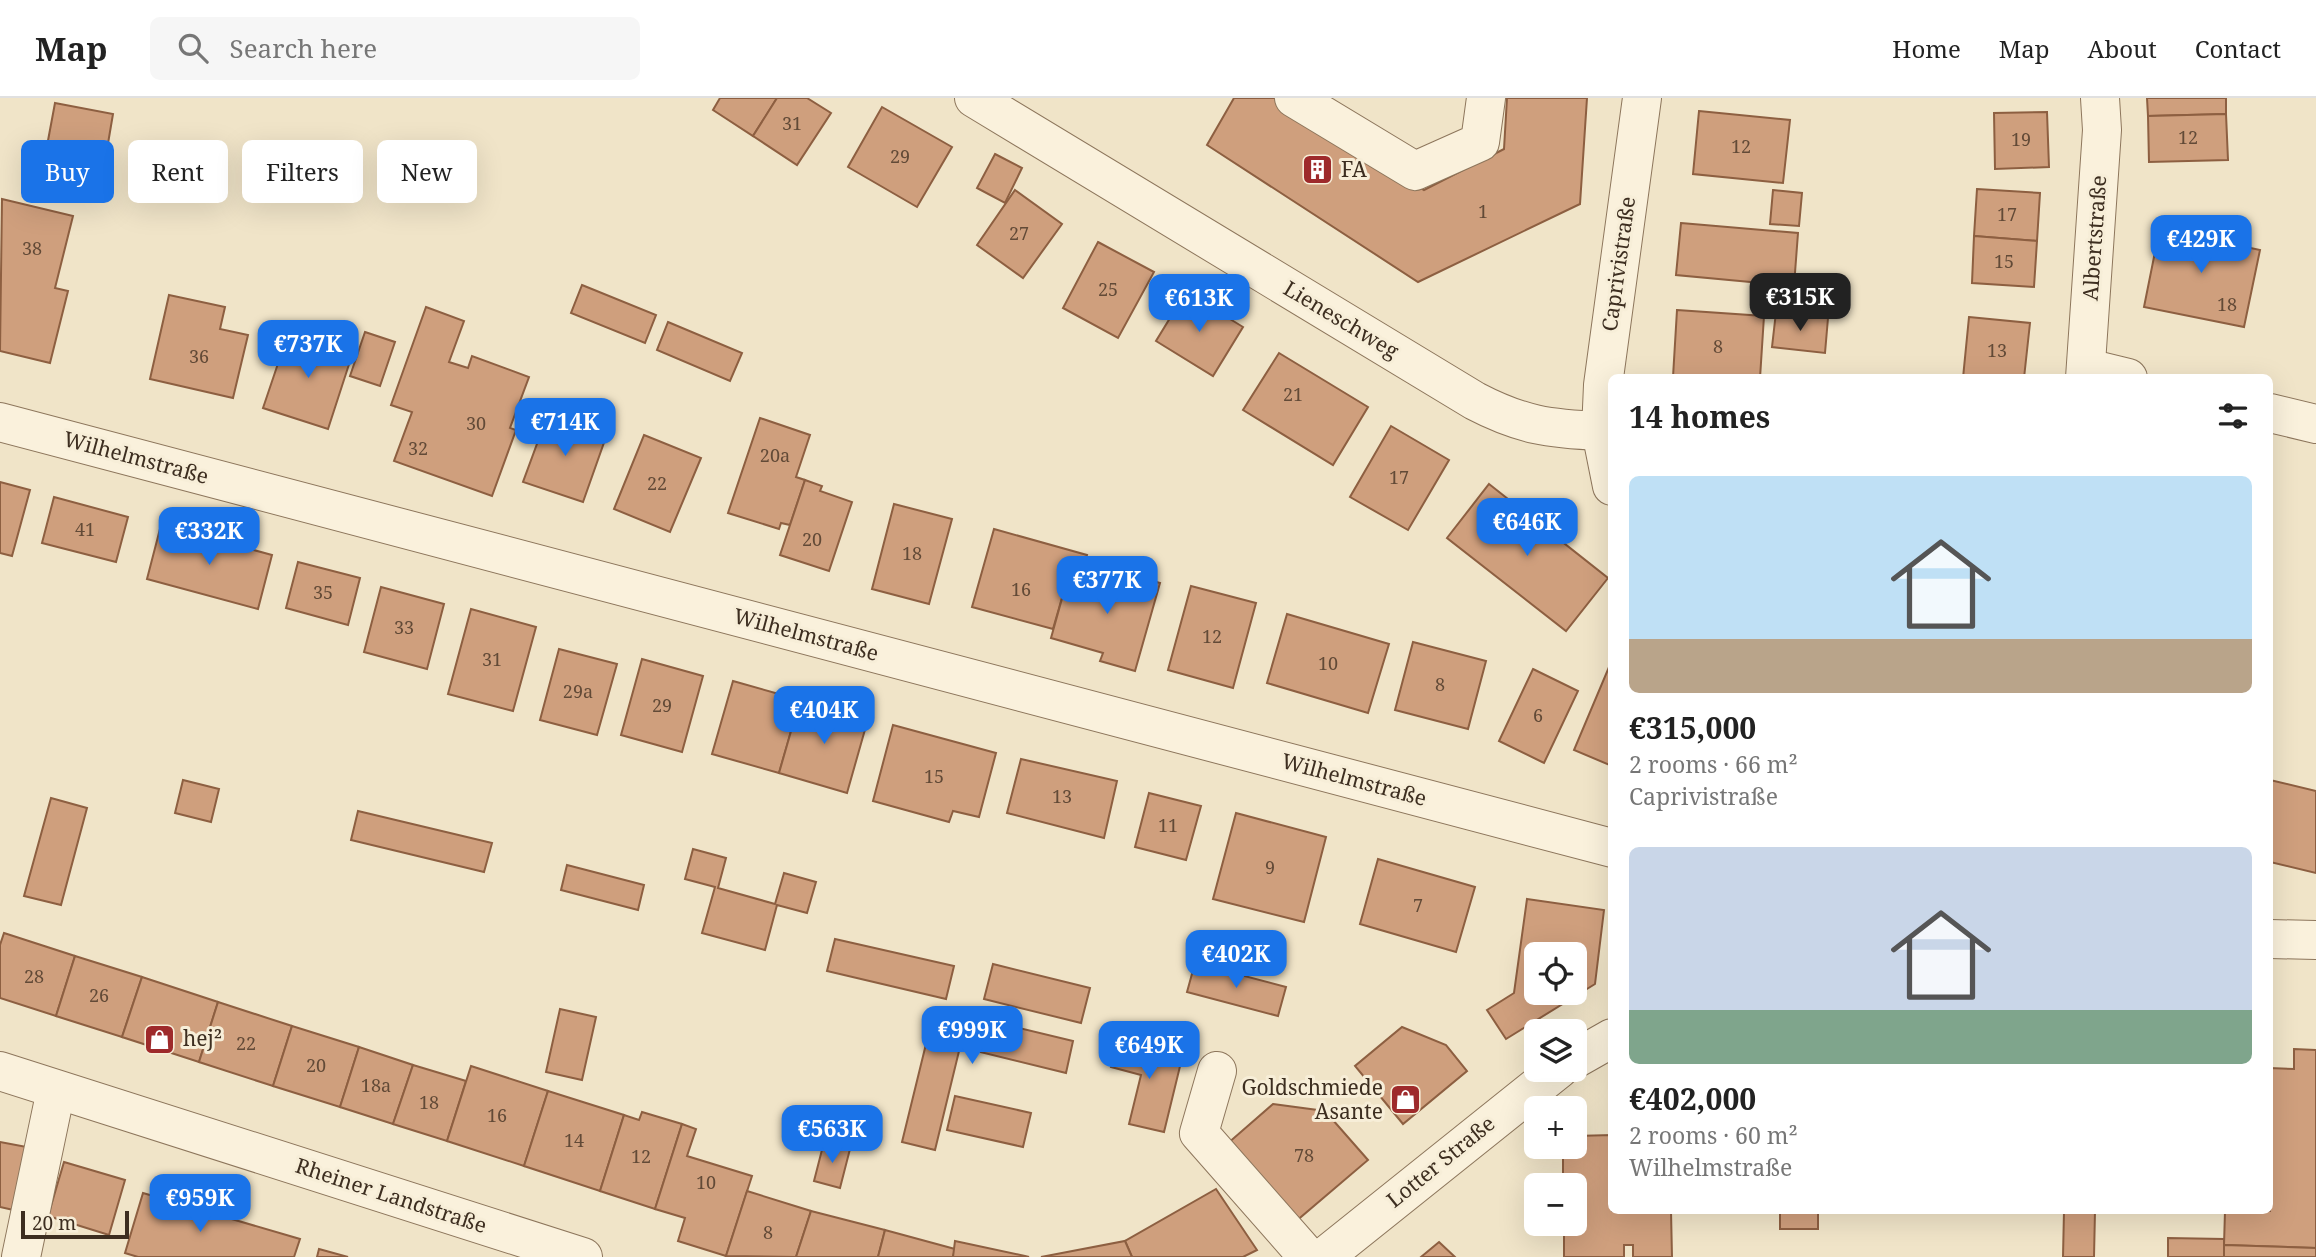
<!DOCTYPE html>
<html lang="en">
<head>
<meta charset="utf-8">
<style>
	body { margin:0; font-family:"Noto Serif",serif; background:#f6f6f6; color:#222; height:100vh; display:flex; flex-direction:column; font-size:26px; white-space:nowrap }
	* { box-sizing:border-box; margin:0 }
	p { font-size:23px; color:#767676 }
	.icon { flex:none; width:38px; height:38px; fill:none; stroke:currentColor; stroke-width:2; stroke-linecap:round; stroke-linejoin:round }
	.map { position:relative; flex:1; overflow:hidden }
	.side { position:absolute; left:1608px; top:276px; width:665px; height:840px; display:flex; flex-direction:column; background:#fff; border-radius:10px; box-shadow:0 7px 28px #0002 }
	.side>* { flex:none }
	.banner { position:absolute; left:21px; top:42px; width:665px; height:63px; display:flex; gap:14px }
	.fabs { position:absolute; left:1524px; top:844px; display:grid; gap:14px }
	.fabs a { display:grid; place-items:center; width:63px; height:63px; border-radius:10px; background:#fff; box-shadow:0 7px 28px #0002; font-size:35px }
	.scale { position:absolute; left:21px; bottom:18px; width:108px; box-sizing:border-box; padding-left:7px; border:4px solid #3d2e20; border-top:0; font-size:19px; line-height:24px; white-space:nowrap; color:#3d2e20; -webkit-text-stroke:5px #f7eed8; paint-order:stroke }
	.price { position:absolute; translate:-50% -60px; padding:0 16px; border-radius:14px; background:#1a73e8; color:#fff; font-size:23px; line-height:46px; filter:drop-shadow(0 2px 4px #0008) }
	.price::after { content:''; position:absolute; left:50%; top:42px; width:21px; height:16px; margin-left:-10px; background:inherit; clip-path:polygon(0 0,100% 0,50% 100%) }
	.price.on { background:#222; color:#fff }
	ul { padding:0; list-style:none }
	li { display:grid; align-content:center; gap:14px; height:371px; padding:0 21px }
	li span { display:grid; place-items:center; height:217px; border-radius:10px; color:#555 }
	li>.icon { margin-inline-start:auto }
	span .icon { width:126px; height:126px; fill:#fffc; stroke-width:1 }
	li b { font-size:30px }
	h2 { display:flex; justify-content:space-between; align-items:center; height:84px; padding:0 21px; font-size:30px }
	.tag { padding:0 24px; border-radius:10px; background:#fff; box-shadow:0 7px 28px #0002; font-size:24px; line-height:63px }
	.tag.on { background:#1a73e8; color:#fff }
	header { display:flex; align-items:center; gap:42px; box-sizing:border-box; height:98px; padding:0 35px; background:#fff; border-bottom:2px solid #e0e0e0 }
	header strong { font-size:33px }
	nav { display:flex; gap:38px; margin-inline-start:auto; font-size:24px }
	.search { width:490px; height:63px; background:#f6f6f6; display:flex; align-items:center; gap:18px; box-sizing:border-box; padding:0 24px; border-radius:10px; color:#767676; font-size:26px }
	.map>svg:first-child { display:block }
	.building { fill:#cf9f7d; stroke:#8d5f41; stroke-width:2; fill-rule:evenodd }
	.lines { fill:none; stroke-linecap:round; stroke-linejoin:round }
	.minor-casing { stroke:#8d765c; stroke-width:40 }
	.minor { stroke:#faf1dc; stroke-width:38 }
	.labels { text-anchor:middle; stroke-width:6; stroke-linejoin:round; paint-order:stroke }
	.number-label { font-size:18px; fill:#624a37 }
	.poi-label { font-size:21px; fill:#3d2e20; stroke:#f7eed8; text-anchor:start }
	.street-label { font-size:21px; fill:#3d2e20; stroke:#f7eed8 }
</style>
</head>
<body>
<header>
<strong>Map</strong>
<div class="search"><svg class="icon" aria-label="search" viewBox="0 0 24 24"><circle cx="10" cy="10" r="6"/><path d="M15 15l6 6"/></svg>Search here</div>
<nav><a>Home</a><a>Map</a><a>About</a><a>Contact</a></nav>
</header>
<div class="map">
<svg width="2316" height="1159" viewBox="0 0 2316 1159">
	<rect width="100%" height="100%" fill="#f0e4c8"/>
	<g class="building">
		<path d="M720,0H777L753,38L713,12Z"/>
		<path d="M777,0H807L831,15L797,67L753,38Z"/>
		<path d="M1234,0H1275L1424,92L1504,51L1507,0H1587L1580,106L1418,184L1207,47Z"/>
		<path d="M2147,0H2226V16L2148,18Z"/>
		<path d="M55,5L113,16L103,75L44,64Z"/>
		<path d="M882,9L952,49L917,109L848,69Z"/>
		<path d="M1699,13L1790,22L1783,85L1693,76Z"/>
		<path d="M2047,14L2049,69L1995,71L1994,15Z"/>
		<path d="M2226,16L2228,62L2149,64L2148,18Z"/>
		<path d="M995,56L1022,70L1005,105L977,90Z"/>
		<path d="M1977,91L2040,95L2037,143L1974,138Z"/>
		<path d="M1015,92L1062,126L1023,180L977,147Z"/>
		<path d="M1773,92L1802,95L1799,128L1770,126Z"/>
		<path d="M2,101L73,118L55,190L68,193L50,265L0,253Z"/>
		<path d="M2162,119L2211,129L2209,141L2260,152L2244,229L2144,209Z"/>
		<path d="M1681,125L1798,135L1794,188L1676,177Z"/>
		<path d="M1974,138L2037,143L2034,189L1972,185Z"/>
		<path d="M1098,144L1154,174L1118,240L1063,210Z"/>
		<path d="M582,187L656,217L645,245L571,215Z"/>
		<path d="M1186,194L1243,229L1213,278L1156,243Z"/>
		<path d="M169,197L225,209L220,231L248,237L233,300L150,281Z"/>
		<path d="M426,209L464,223L449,264L468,270L472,258L529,279L510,330L516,332L492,398L394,363L412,314L391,307Z"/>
		<path d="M1677,212L1764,218L1760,280L1673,279Z"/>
		<path d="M1776,214L1828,220L1825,255L1772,249Z"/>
		<path d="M1969,219L2030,225L2024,280H1963Z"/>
		<path d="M668,224L742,255L730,283L657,252Z"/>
		<path d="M289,233L353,254L328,331L263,310Z"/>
		<path d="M365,234L395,244L380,288L350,278Z"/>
		<path d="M1279,255L1368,309L1333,367L1243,312Z"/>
		<path d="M548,316L607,336L583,404L523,384Z"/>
		<path d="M760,320L810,337L796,379L805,382L790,427L781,425L779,431L728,415Z"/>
		<path d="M1391,328L1449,362L1408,432L1350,399Z"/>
		<path d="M644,337L701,360L670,434L614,411Z"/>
		<path d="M805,382L822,388L820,393L852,404L829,473L780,457Z"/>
		<path d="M0,384L30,392L12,458L0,455Z"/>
		<path d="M1489,386L1608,480L1566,533L1447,440Z"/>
		<path d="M54,399L128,419L116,464L42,445Z"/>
		<path d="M894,406L952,421L929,506L872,491Z"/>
		<path d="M161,427L272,457L258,511L147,481Z"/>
		<path d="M994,431L1087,457L1082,475L1070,472L1053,531L972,509Z"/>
		<path d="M298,464L360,480L348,527L286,510Z"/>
		<path d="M1070,472L1121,486L1124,475L1160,485L1135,573L1100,563L1103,555L1051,540Z"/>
		<path d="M1191,488L1256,505L1233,590L1168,572Z"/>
		<path d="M381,489L444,506L427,571L364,554Z"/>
		<path d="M471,511L536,529L513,613L448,596Z"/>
		<path d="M1287,516L1389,546L1368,615L1267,585Z"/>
		<path d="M1413,544L1486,563L1468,631L1395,612Z"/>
		<path d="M559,551L617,566L597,637L540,622Z"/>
		<path d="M642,561L703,578L682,654L621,637Z"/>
		<path d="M1609,569L1612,570V668L1574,652Z"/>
		<path d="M1533,571L1578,593L1544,665L1499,643Z"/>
		<path d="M733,583L800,602L779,675L712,656Z"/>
		<path d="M800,602L868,621L847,695L779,675Z"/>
		<path d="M893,627L996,655L979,719L953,713L949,724L873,703Z"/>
		<path d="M1021,661L1117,683L1104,740L1007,715Z"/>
		<path d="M183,682L219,691L211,724L175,715Z"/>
		<path d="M2270,682L2316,693V775L2270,764Z"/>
		<path d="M1149,695L1201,708L1186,762L1135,749Z"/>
		<path d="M51,700L87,710L61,807L24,798Z"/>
		<path d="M358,713L492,745L484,774L351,742Z"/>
		<path d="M1236,715L1326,739L1304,824L1213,801Z"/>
		<path d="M693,751L726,760L718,790L775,806L784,775L816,784L807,815L777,807L765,852L702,835L715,789L685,781Z"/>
		<path d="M1378,761L1475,789L1456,854L1360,826Z"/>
		<path d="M567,767L644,787L638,812L561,792Z"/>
		<path d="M1527,801L1604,812L1595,886L1506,941L1487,912L1514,895ZM1536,856H1575V894H1536Z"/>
		<path d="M4,835L75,858L56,918L0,900V847Z"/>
		<path d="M835,841L954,868L946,901L827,873Z"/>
		<path d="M75,858L142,879L122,939L56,918Z"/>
		<path d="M1195,865L1286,889L1278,918L1187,894Z"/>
		<path d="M993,866L1090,890L1081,925L984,901Z"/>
		<path d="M142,879L218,904L199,964L122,939Z"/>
		<path d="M218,904L292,928L273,988L199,964Z"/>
		<path d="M560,911L596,919L582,982L546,974Z"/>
		<path d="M949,913L1073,943L1066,975L960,949L935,1052L902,1044L927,942L942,945Z"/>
		<path d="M292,928L359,949L340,1009L273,988Z"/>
		<path d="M1402,929L1446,947L1467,973L1403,1026L1355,968Z"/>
		<path d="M1118,939L1183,956L1164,1034L1129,1026L1141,977L1111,969Z"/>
		<path d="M359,949L413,967L393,1026L340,1009Z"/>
		<path d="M2294,951L2316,952V1150L2224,1147L2225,1113H2270V970L2294,971Z"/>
		<path d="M413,967L466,983L447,1043L393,1026Z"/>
		<path d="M471,968L548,993L524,1068L447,1043Z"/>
		<path d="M548,993L624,1017L600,1093L524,1068Z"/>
		<path d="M955,998L1031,1015L1023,1049L947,1032Z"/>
		<path d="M1273,1006L1325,1013L1368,1062L1295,1124L1227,1046Z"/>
		<path d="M642,1014L682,1026L655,1111L600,1093L624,1017L639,1022Z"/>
		<path d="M682,1026L696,1031L687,1058L752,1078L726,1158L678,1143L685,1120L655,1111Z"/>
		<path d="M1612,1037V1113H1671L1672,1159H1633V1147H1624V1159H1564V1125H1575V1087H1563V1048H1575V1038Z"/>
		<path d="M0,1044L32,1050L18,1113L0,1109Z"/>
		<path d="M824,1044L850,1051L840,1090L814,1083Z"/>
		<path d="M64,1064L125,1082L109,1137L48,1118Z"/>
		<path d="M1216,1091L1257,1152L1243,1159H1132L1125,1143Z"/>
		<path d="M747,1093L811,1113L796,1159L726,1158Z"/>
		<path d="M143,1095L300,1141L294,1159H138L125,1155Z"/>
		<path d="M811,1113L885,1132L878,1159H796Z"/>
		<rect x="1780" y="1113" width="38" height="18"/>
		<path d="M2064,1113H2095L2094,1159H2063Z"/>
		<path d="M885,1132L955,1151L953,1159H878Z"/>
		<path d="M2168,1140L2224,1141V1159H2168Z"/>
		<path d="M955,1143L1025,1158L1029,1159H953Z"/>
		<path d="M1125,1143L1132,1159H1041Z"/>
		<path d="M1439,1144L1455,1159H1421Z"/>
		<path d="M2224,1147L2316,1150V1159H2224Z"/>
		<path d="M319,1151L348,1159H317Z"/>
	</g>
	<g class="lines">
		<defs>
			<g id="minor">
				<path d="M974,0L1475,303C1521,327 1549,331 1601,333"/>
				<path d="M1294,0L1415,73L1480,44L1486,0"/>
				<path d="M2087,270L2128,280"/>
				<path d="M2085,280L2102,32L2100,0"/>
				<path d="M2270,315L2316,326"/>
				<path d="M0,324L1612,750"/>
				<path d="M1612,388L1601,333L1603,287L1642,0"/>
				<path d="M2270,841L2316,842"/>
				<path d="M1575,961L1612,940"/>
				<path d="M0,973L583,1159"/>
				<path d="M1217,973L1199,1035L1308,1159"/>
				<path d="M21,1159L56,992"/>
				<path d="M1324,1159L1559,971"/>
			</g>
		</defs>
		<use href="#minor" class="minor-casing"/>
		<use href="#minor" class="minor"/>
	</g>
	<defs>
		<symbol id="building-square" viewBox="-11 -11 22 22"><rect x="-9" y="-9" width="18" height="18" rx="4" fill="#9e2a2b" stroke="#f7eed8"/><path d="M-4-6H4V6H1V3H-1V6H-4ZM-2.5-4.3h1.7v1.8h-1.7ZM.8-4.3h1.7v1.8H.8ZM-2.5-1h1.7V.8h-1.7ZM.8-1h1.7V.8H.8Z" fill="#fff"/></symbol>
		<symbol id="shop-square" viewBox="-11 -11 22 22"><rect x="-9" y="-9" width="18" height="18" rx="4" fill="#9e2a2b" stroke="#f7eed8"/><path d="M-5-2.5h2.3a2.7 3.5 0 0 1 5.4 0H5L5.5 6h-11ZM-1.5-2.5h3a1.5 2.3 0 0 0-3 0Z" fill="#fff"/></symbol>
	</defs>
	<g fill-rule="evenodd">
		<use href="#building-square" x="1300" y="54" width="35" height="35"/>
		<use href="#shop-square" x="142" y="924" width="35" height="35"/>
		<use href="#shop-square" x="1388" y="984" width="35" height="35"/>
	</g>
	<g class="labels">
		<g class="number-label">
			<text x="792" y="32">31</text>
			<text x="2188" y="46">12</text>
			<text x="2021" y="48">19</text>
			<text x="1741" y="55">12</text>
			<text x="900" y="65">29</text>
			<text x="1483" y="120">1</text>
			<text x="2007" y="123">17</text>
			<text x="1019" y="142">27</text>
			<text x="32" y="157">38</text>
			<text x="2004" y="170">15</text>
			<text x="1108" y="198">25</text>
			<text x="2227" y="213">18</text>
			<text x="1718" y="255">8</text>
			<text x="1997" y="259">13</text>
			<text x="199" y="265">36</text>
			<text x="1293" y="303">21</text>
			<text x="476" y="332">30</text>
			<text x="418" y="357">32</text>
			<text x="775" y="364">20a</text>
			<text x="1399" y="386">17</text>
			<text x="657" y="392">22</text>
			<text x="85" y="438">41</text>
			<text x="812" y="448">20</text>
			<text x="912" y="462">18</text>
			<text x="1021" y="498">16</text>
			<text x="323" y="501">35</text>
			<text x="404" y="536">33</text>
			<text x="1212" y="545">12</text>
			<text x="492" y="568">31</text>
			<text x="1328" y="572">10</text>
			<text x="1440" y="593">8</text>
			<text x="578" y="600">29a</text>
			<text x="662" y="614">29</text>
			<text x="1538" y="624">6</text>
			<text x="934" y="685">15</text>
			<text x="1062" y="705">13</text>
			<text x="1168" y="734">11</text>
			<text x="1270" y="776">9</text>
			<text x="1418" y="814">7</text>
			<text x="34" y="885">28</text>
			<text x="99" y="904">26</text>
			<text x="246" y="952">22</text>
			<text x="316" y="974">20</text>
			<text x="376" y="994">18a</text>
			<text x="429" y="1011">18</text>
			<text x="497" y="1024">16</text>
			<text x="574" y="1049">14</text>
			<text x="1304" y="1064">78</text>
			<text x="641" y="1065">12</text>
			<text x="706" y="1091">10</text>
			<text x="768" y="1141">8</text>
		</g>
		<g class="poi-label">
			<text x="1341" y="79">FA</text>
			<text x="183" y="948">hej²</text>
			<text x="1383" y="997" text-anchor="end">Goldschmiede<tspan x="1383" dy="24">Asante</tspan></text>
		</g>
		<g class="street-label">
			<text transform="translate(2095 140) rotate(-86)" y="7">Albertstraße</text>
			<text transform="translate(1619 166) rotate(-82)" y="7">Caprivistraße</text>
			<text transform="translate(1341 222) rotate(31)" y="7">Lieneschweg</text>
			<text transform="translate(136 360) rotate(15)" y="7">Wilhelmstraße</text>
			<text transform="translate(806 537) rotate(15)" y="7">Wilhelmstraße</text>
			<text transform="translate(1354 682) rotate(15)" y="7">Wilhelmstraße</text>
			<text transform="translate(1441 1064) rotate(-39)" y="7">Lotter Straße</text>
			<text transform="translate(391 1098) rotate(18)" y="7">Rheiner Landstraße</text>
		</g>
	</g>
</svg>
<div class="fabs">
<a><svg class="icon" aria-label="locate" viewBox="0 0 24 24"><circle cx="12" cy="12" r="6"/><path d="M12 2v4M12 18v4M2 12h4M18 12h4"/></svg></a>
<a><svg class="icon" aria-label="layers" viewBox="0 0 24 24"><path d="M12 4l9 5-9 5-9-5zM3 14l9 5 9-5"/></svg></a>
<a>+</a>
<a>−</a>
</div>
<div class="scale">20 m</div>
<b class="price" style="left:2201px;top:177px">€429K</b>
<b class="price on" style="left:1800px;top:235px">€315K</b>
<b class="price" style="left:1199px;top:236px">€613K</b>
<b class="price" style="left:308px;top:282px">€737K</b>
<b class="price" style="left:565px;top:360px">€714K</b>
<b class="price" style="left:1527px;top:460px">€646K</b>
<b class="price" style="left:209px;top:469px">€332K</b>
<b class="price" style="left:1107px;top:518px">€377K</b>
<b class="price" style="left:824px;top:648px">€404K</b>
<b class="price" style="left:1236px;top:892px">€402K</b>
<b class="price" style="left:972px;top:968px">€999K</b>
<b class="price" style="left:1149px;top:983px">€649K</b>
<b class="price" style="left:832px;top:1067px">€563K</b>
<b class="price" style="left:200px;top:1136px">€959K</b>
<div class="banner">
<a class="tag on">Buy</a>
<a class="tag">Rent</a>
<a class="tag">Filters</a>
<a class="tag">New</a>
</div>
<section class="side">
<h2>14 homes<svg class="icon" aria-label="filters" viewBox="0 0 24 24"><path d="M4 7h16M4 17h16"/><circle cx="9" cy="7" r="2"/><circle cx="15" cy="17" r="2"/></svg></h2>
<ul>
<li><span style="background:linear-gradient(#bfe0f5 75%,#b9a48a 0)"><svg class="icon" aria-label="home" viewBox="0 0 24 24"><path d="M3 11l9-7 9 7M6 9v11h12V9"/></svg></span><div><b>€315,000</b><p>2 rooms · 66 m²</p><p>Caprivistraße</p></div></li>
<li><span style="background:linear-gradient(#c9d6e8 75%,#7fa58c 0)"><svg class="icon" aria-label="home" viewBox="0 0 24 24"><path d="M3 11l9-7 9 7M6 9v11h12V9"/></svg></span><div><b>€402,000</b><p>2 rooms · 60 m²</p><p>Wilhelmstraße</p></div></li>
</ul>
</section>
</div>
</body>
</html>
